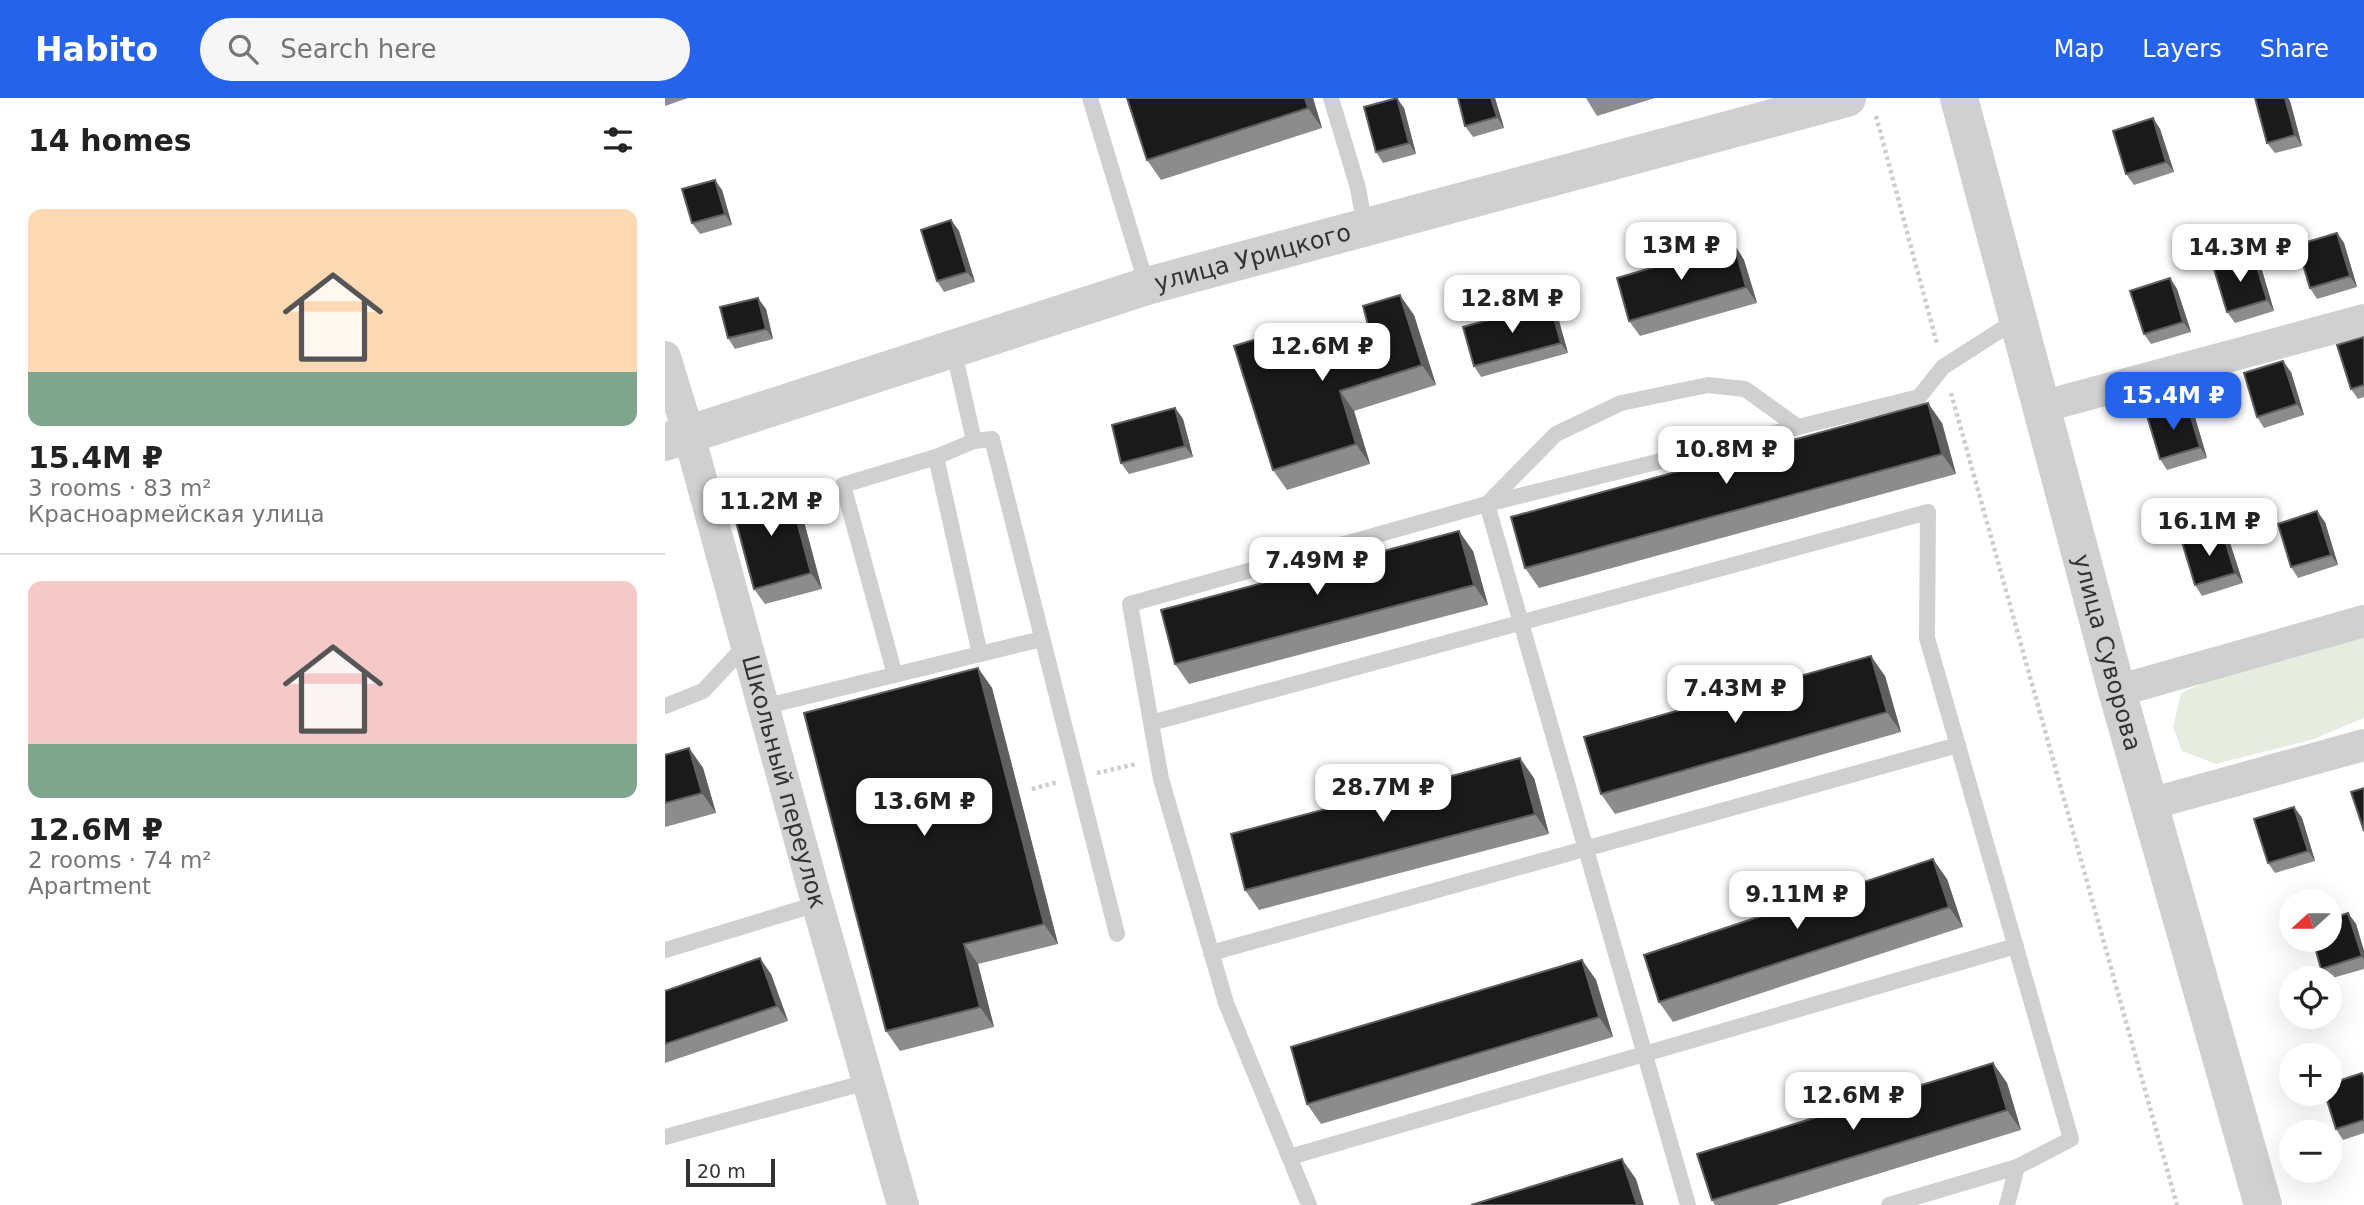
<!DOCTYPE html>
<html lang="en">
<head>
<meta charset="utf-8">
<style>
	body { margin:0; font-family:"DejaVu Sans",sans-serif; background:#f6f6f6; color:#222; height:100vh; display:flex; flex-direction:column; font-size:26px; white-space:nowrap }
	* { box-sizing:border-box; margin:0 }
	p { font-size:23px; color:#767676 }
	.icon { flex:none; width:38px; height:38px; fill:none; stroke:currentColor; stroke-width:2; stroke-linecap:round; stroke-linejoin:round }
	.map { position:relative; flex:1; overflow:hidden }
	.drawer { display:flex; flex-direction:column; background:#fff; width:665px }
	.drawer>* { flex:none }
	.needle { width:46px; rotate:249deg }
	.tools { position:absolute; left:1614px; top:791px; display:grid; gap:14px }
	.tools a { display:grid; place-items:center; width:63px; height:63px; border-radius:50%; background:#fff; box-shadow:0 7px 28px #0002; font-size:35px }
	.scale { position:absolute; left:21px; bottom:18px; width:89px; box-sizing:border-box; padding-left:7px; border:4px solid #333; border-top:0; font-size:19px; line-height:24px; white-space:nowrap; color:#333; -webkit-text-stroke:5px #fff; paint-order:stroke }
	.price { position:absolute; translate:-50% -60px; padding:0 16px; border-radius:14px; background:#fff; color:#222; font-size:23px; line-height:46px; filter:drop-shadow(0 2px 4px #0008) }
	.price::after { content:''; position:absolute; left:50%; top:42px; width:21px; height:16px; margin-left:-10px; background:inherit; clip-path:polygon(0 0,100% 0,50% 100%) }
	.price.current { background:#2563eb; color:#fff }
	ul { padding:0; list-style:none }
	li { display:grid; align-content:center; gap:14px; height:371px; padding:0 28px }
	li+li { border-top:2px solid #e0e0e0 }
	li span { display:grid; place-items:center; height:217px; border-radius:14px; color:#555 }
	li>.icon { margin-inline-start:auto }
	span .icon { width:126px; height:126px; fill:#fffc; stroke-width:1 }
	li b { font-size:30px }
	h2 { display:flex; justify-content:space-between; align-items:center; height:84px; padding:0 28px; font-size:30px }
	header { display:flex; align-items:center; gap:42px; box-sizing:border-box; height:98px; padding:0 35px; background:#2563eb; color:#fff }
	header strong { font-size:33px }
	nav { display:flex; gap:38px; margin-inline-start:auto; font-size:24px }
	.search { width:490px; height:63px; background:#f6f6f6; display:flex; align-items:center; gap:18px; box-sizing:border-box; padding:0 24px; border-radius:38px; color:#767676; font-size:26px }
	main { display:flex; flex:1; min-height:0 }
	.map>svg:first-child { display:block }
	.green { fill:#e6ecdf }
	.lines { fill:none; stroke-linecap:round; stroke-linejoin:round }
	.path { stroke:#cdcdcd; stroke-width:4.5; stroke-dasharray:3.5 3.5; stroke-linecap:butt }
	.service { stroke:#d0d0d0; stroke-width:16 }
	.minor { stroke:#d0d0d0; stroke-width:32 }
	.tertiary { stroke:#d0d0d0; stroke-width:38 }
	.wall { fill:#8c8c8c }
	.shaded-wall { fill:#5f5f5f }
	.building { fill:#1a1a1a; stroke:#5f5f5f; stroke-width:2 }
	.labels { text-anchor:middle; stroke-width:7; stroke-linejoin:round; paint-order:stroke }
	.street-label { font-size:24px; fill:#333; stroke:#fff }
</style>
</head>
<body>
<header>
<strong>Habito</strong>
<div class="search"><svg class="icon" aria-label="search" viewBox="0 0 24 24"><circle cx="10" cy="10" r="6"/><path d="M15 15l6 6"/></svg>Search here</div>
<nav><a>Map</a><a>Layers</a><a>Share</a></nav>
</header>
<main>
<section class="drawer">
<h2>14 homes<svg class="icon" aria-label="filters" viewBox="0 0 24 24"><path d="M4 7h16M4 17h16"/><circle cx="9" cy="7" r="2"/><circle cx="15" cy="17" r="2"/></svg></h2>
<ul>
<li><span style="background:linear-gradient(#ffd9b3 75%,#7fa58c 0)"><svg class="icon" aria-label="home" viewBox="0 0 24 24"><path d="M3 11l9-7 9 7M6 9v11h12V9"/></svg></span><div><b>15.4M ₽</b><p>3 rooms · 83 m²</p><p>Красноармейская улица</p></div></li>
<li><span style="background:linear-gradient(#f6c9c9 75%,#7fa58c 0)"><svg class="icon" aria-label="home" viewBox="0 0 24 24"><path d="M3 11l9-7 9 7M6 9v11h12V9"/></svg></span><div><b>12.6M ₽</b><p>2 rooms · 74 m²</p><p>Apartment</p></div></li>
</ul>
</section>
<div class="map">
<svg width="1699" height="1107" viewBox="0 0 1699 1107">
	<rect width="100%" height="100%" fill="#fff"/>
	<path class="green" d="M1699,531V620L1649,641L1551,666L1517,653L1508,629L1516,595L1554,578Z"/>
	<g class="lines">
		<g class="path">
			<path d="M1211,18L1272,246"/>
			<path d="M1286,295L1512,1107"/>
			<path d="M432,675L471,666"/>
			<path d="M367,691L393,684"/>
		</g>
		<g class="service">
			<path d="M425,0L482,188"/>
			<path d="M666,0L693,90L700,129"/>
			<path d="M288,250L309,343L327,341L452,836"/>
			<path d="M271,359L315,556"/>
			<path d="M230,577L178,387L271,359L309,343"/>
			<path d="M0,608L38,593L81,547"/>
			<path d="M98,609L377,541"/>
			<path d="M486,625L1263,414L1262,540L1406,1041L1352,1069L1342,1107"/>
			<path d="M0,852L152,806"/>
			<path d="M546,855L1293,647"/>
			<path d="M0,1039L202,984"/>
			<path d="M625,1059L1351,848"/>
			<path d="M644,1107L561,905L496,681L465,506L822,406L1254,299L1278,269L1353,221"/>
			<path d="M1023,1107L822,406L891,336L956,305L1043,287L1080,291L1133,329"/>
			<path d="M1224,1107L1352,1069"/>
		</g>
		<g class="minor">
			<path id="s1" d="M0,259L24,337L148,790L238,1107"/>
			<path d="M1376,309L1699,222"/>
			<path d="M1452,593L1699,523"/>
			<path d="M1485,706L1699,647"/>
		</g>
		<g class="tertiary">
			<path id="s2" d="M1294,0L1452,593L1598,1107"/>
			<path id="s3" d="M0,344L482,188L1182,0"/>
		</g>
	</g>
	<g class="wall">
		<path d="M0,0H23L0,8Z"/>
		<path d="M648,0L657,30L496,82L482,62Z"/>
		<path d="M793,0H830L839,30L808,39L800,28Z"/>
		<path d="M921,0H990L932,18Z"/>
		<path d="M1590,0H1623L1625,3L1637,48L1610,55L1602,45Z"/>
		<path d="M739,10L751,56L718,65L711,54Z"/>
		<path d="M1488,20L1495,31L1509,74L1469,87L1461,76Z"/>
		<path d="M57,92L67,127L35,136L27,125Z"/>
		<path d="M286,122L294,133L310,184L279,194L272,183Z"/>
		<path d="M1672,135L1679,145L1692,189L1652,201L1645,190Z"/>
		<path d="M1069,146L1079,162L1092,205L975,238L964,223Z"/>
		<path d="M1589,159L1596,169L1609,213L1570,225L1562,214Z"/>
		<path d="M1505,180L1512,191L1526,234L1486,246L1479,236Z"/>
		<path d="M101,211L108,241L70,251L63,240Z"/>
		<path d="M892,216L903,255L816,279L809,268Z"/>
		<path d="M749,217L771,287L689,313L705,366L622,392L608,372L622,256Z"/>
		<path d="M1699,239V299L1693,301L1686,291Z"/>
		<path d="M1626,274L1639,317L1599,330L1592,319Z"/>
		<path d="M1522,306L1529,316L1542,360L1502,372L1495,361Z"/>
		<path d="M510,310L518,321L528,359L464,376L456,365Z"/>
		<path d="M1277,325L1291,376L874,490L860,470Z"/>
		<path d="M134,405L157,491L100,506L89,491Z"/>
		<path d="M1660,424L1673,467L1633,480L1626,469Z"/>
		<path d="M1557,432L1564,442L1578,485L1537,498L1530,487Z"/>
		<path d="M808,453L823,507L524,586L510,566Z"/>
		<path d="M313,570L327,590L393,846L313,866L329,929L235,953L221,933Z"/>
		<path d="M1220,578L1236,634L950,716L936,696Z"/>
		<path d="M24,650L38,670L51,715L0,729V657Z"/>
		<path d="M869,680L884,736L594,812L580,792Z"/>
		<path d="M1629,709L1637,720L1650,763L1610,775L1603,765Z"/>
		<path d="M1282,781L1298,829L1008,924L994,904Z"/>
		<path d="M1683,815L1691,826L1699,853V871L1664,881L1656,871Z"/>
		<path d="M917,862L931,882L948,939L656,1026L642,1006Z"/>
		<path d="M106,876L123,923L0,965V893Z"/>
		<path d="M1328,965L1342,985L1356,1032L1111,1107H1050L1047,1102Z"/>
		<path d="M1697,975L1699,977V1035L1678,1042L1671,1031Z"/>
	</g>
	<g class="shaded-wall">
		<path d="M640,0H648L657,30L643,10Z"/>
		<path d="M732,0L739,10L751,56L744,45Z"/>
		<path d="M826,0H830L839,30L832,19Z"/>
		<path d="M1620,0H1623L1625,3L1637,48L1630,37Z"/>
		<path d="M1488,20L1495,31L1509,74L1501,64Z"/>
		<path d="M50,82L57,92L67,127L60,116Z"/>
		<path d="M286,122L294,133L310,184L302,174Z"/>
		<path d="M1672,135L1679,145L1692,189L1685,178Z"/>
		<path d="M1069,146L1079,162L1092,205L1081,189Z"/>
		<path d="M1589,159L1596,169L1609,213L1602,202Z"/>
		<path d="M1505,180L1512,191L1526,234L1518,224Z"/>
		<path d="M735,197L749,217L771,287L757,267Z"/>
		<path d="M93,200L101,211L108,241L101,231Z"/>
		<path d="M885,205L892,216L903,255L896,245Z"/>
		<path d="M608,236L622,256L615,258Z"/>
		<path d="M1618,263L1626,274L1639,317L1632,306Z"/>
		<path d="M675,293L689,313L705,366L691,346Z"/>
		<path d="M1263,305L1277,325L1291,376L1277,356Z"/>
		<path d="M1522,306L1529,316L1542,360L1535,349Z"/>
		<path d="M510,310L518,321L528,359L520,348Z"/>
		<path d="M123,390L134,405L157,491L146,475Z"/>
		<path d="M1652,413L1660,424L1673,467L1666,457Z"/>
		<path d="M1557,432L1564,442L1578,485L1570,475Z"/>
		<path d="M794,433L808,453L823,507L809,487Z"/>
		<path d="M1206,558L1220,578L1236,634L1222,614Z"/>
		<path d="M313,570L327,590L393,846L379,826Z"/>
		<path d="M24,650L38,670L51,715L37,695Z"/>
		<path d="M855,660L869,680L884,736L870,716Z"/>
		<path d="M1629,709L1637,720L1650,763L1643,753Z"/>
		<path d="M1268,761L1282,781L1298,829L1284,809Z"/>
		<path d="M1683,815L1691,826L1699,853V862L1697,858Z"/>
		<path d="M299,846L313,866L329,929L315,909Z"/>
		<path d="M95,860L106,876L123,923L112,908Z"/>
		<path d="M917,862L931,882L948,939L934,919Z"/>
		<path d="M1328,965L1342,985L1356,1032L1342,1012Z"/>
		<path d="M957,1061L971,1081L979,1107H972Z"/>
	</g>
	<g class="building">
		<path d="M462,0H640L643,10L482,62Z"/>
		<path d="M732,0L744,45L711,54L699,9Z"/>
		<path d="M793,0H826L832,19L800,28Z"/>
		<path d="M1590,0H1620L1630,37L1602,45Z"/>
		<path d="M1488,20L1501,64L1461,76L1448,33Z"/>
		<path d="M50,82L60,116L27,125L17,91Z"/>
		<path d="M286,122L302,174L272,183L256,132Z"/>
		<path d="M1672,135L1685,178L1645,190L1632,147Z"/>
		<path d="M1069,146L1081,189L964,223L952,180Z"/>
		<path d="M1589,159L1602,202L1562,214L1549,171Z"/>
		<path d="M1505,180L1518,224L1479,236L1465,193Z"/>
		<path d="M735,197L757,267L675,293L691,346L608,372L569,248L608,236L615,258L704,231L698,208Z"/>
		<path d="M93,200L101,231L63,240L55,209Z"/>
		<path d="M885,205L896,245L809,268L798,229Z"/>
		<path d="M1699,239V287L1686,291L1672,247Z"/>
		<path d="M1618,263L1632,306L1592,319L1579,275Z"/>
		<path d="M1263,305L1277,356L860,470L846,419Z"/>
		<path d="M1522,306L1535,349L1495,361L1482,318Z"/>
		<path d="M510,310L520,348L456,365L447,327Z"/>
		<path d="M123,390L146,475L89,491L66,405Z"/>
		<path d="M1652,413L1666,457L1626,469L1613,426Z"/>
		<path d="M1557,432L1570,475L1530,487L1517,444Z"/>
		<path d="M794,433L809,487L510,566L496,512Z"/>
		<path d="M1206,558L1222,614L936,696L919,639Z"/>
		<path d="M313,570L379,826L299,846L315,909L221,933L139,615Z"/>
		<path d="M24,650L37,695L0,705V657Z"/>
		<path d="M855,660L870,716L580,792L566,736Z"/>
		<path d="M1699,690V733L1686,694Z"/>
		<path d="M1629,709L1643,753L1603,765L1589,721Z"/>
		<path d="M1268,761L1284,809L994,904L979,857Z"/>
		<path d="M1683,815L1697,858L1656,871L1648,842H1664V821Z"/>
		<path d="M95,860L112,908L0,946V893Z"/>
		<path d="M917,862L934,919L642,1006L626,949Z"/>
		<path d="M1328,965L1342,1012L1047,1102L1032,1056Z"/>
		<path d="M1697,975L1699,980V1022L1671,1031L1660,996H1664V986Z"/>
		<path d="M957,1061L972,1107H806Z"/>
	</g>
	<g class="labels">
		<g class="street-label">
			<text dy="8" stroke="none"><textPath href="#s3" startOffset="616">улица Урицкого</textPath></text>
			<text dy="8" stroke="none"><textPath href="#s2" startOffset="574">улица Суворова</textPath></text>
			<text dy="8" stroke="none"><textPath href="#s1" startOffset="441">Школьный переулок</textPath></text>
		</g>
	</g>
</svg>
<div class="tools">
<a><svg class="needle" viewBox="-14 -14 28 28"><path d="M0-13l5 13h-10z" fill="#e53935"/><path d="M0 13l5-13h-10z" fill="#767676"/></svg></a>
<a><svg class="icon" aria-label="locate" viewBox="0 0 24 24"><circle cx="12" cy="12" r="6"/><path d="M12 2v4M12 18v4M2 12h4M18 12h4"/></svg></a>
<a>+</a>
<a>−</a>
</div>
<div class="scale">20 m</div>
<b class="price" style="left:1016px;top:184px">13M ₽</b>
<b class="price" style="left:1575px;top:186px">14.3M ₽</b>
<b class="price" style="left:847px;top:237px">12.8M ₽</b>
<b class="price" style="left:657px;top:285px">12.6M ₽</b>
<b class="price current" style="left:1508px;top:334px">15.4M ₽</b>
<b class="price" style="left:1061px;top:388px">10.8M ₽</b>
<b class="price" style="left:106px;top:440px">11.2M ₽</b>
<b class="price" style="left:1544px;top:460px">16.1M ₽</b>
<b class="price" style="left:652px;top:499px">7.49M ₽</b>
<b class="price" style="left:1070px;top:627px">7.43M ₽</b>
<b class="price" style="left:718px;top:726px">28.7M ₽</b>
<b class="price" style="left:259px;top:740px">13.6M ₽</b>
<b class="price" style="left:1132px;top:833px">9.11M ₽</b>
<b class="price" style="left:1188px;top:1034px">12.6M ₽</b>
</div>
</main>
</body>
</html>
